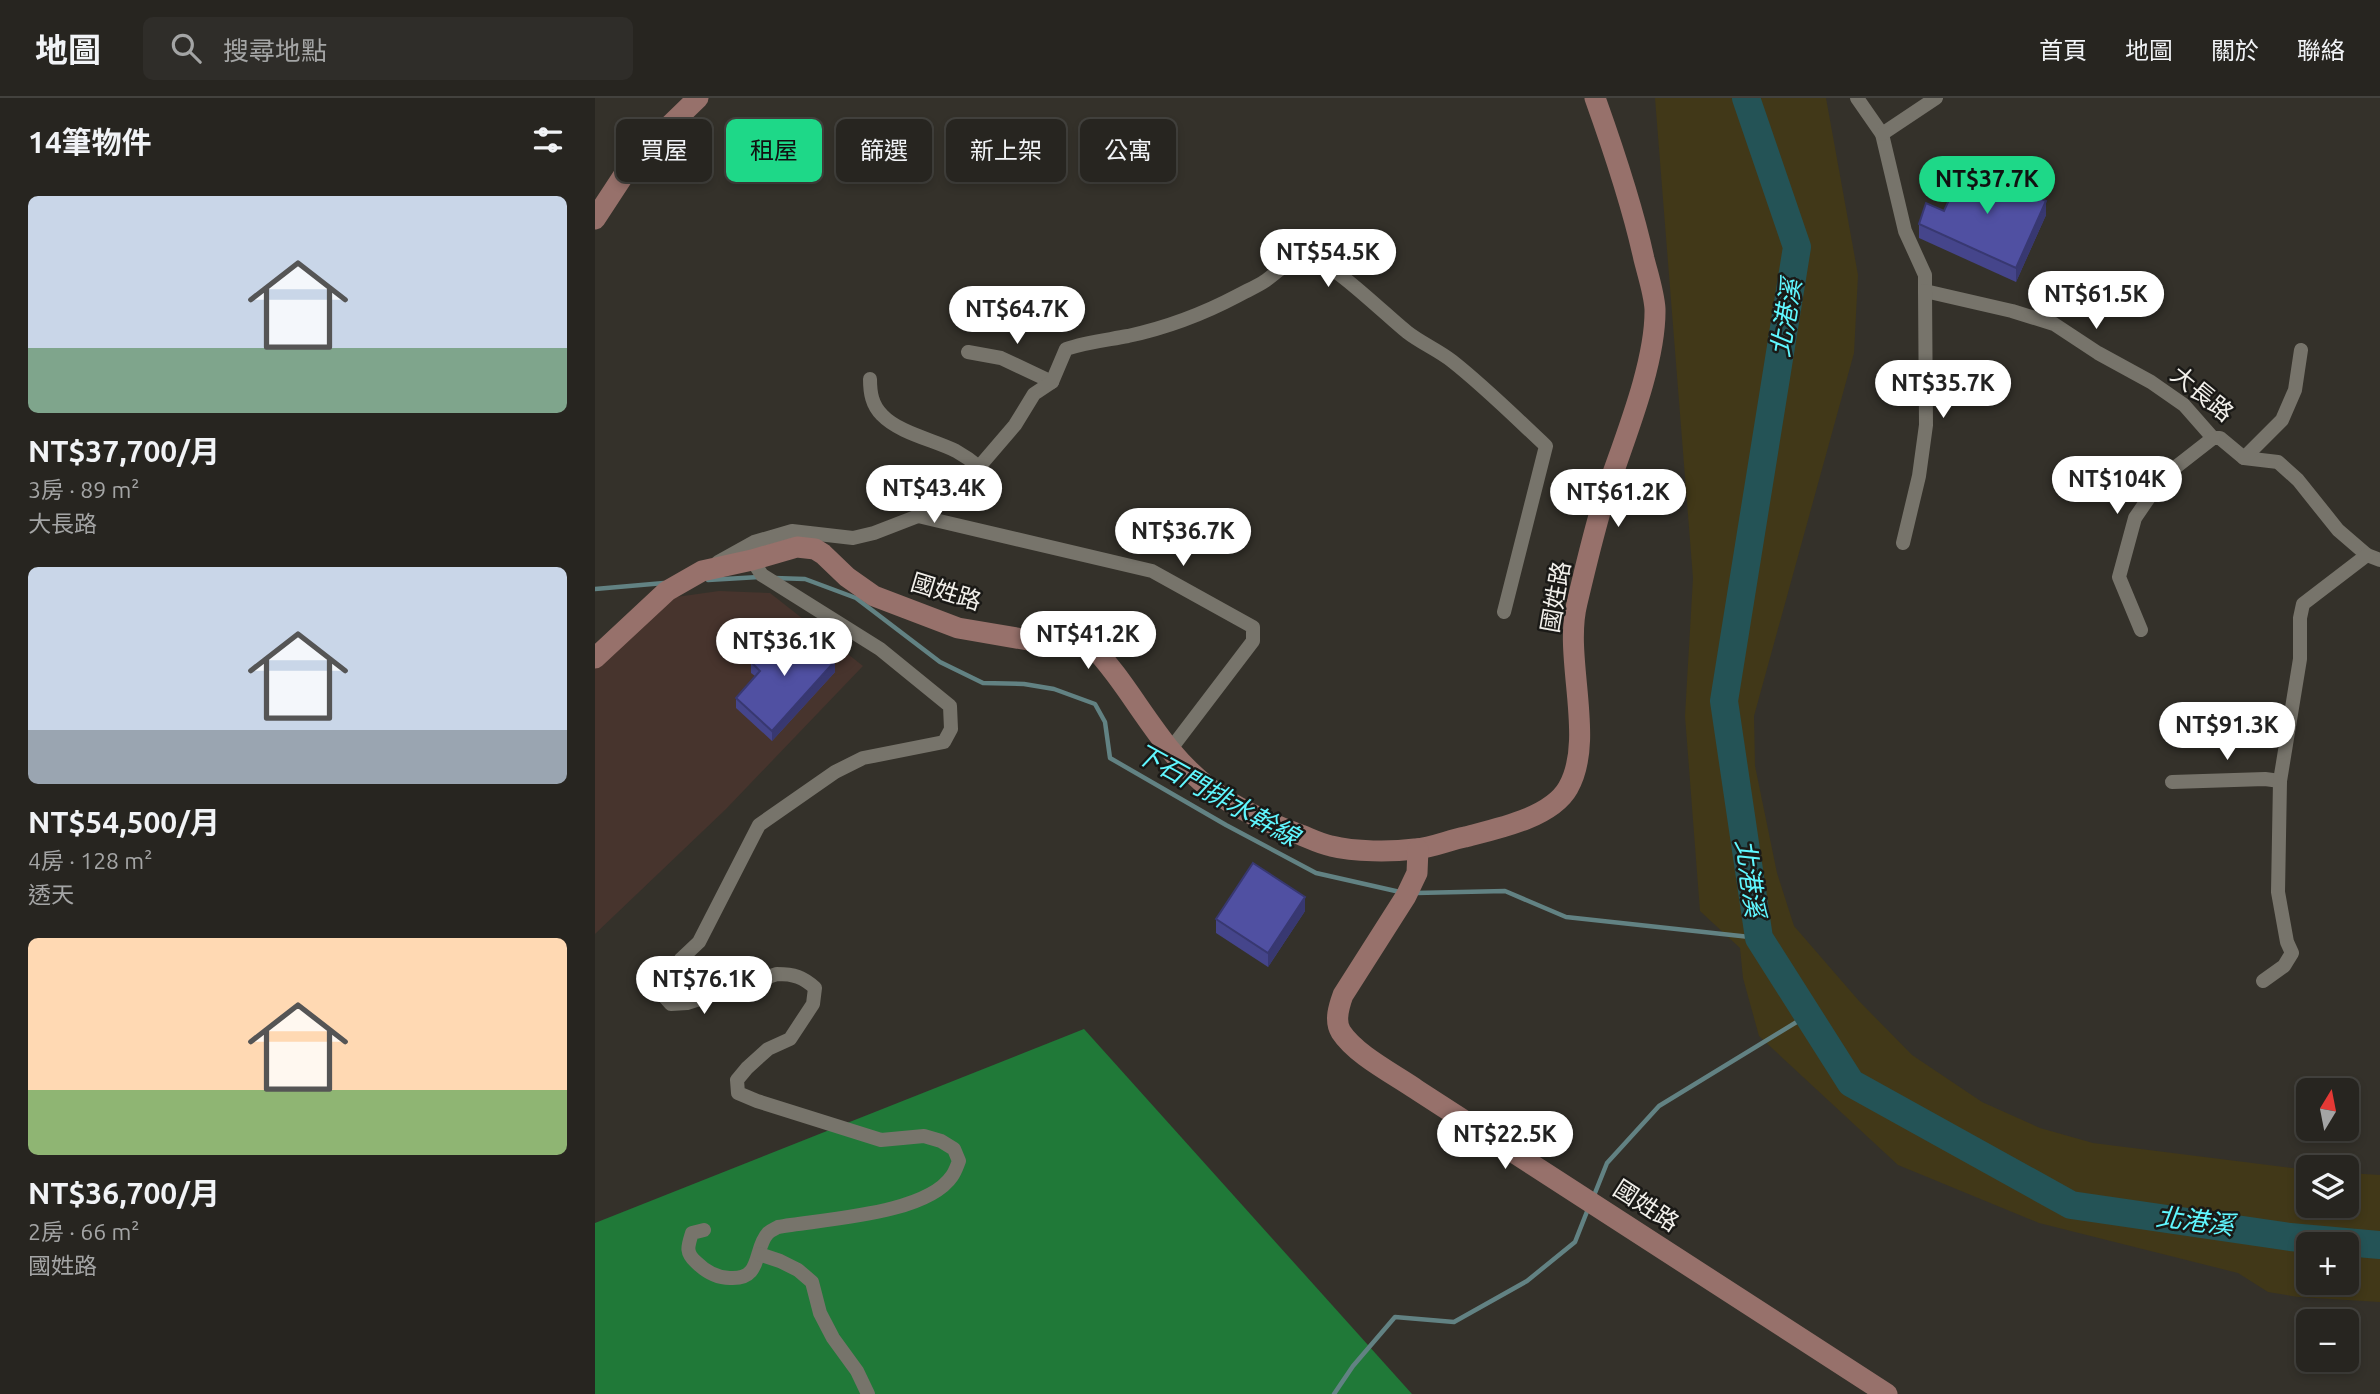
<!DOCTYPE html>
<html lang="zh-TW">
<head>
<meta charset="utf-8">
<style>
	body { margin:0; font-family:Ubuntu,"Noto Sans TC",sans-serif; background:#2f2d29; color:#f1f3f6; height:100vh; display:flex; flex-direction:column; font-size:26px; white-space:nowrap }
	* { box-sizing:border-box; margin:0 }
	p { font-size:23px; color:#a4a5a5 }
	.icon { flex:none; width:38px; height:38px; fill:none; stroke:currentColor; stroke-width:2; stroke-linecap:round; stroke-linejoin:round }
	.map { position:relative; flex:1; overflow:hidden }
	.panel { display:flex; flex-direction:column; background:#272520; width:595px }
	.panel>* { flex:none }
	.banner { position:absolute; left:21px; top:21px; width:665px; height:63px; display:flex; gap:14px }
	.needle { width:46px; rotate:10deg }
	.tools { position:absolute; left:1701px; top:980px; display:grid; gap:14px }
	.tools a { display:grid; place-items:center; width:63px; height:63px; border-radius:10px; background:#272520; box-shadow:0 4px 10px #0003,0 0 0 2px #43423e; font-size:35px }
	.price { position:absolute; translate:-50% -60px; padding:0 16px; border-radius:24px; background:#fff; color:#222; font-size:23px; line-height:46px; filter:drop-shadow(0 2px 4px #0008) }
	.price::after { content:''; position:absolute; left:50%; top:42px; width:21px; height:16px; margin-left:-10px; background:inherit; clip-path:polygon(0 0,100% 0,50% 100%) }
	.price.active { background:#1ed888; color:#111 }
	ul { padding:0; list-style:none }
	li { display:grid; align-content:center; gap:14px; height:371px; padding:0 28px }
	li span { display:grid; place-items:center; height:217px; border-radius:10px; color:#555 }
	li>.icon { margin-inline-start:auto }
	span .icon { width:126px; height:126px; fill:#fffc; stroke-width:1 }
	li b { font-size:30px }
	h2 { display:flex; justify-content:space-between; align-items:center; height:84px; padding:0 28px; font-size:30px }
	.chip { padding:0 24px; border-radius:10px; background:#272520; box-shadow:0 4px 10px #0003,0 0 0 2px #43423e; font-size:24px; line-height:63px }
	.chip.active { background:#1ed888; color:#111 }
	header { display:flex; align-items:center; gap:42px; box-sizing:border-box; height:98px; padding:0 35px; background:#272520; border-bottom:2px solid #43423e }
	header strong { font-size:33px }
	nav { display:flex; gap:38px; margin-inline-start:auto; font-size:24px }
	.search { width:490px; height:63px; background:#2f2d29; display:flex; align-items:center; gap:18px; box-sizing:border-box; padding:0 24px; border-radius:10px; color:#a4a5a5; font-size:26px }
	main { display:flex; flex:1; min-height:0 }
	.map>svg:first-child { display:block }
	.education { fill:#47342d }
	.forest { fill:#207938 }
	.sand { fill:#413818; fill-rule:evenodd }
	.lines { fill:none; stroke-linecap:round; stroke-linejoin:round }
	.stream { stroke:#628283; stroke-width:4.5 }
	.river { stroke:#245356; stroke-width:28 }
	.street { stroke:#77746b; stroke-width:14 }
	.secondary { stroke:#97716b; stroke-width:21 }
	.wall { fill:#45458b }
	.shaded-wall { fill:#383871 }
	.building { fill:#5050a2; stroke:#383871; stroke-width:2 }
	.labels { text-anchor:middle; stroke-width:5; stroke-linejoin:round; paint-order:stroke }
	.street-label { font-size:24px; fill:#f2f0eb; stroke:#1a1916 }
	.water-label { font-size:26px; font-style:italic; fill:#60f7ff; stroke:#1a1916 }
</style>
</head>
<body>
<header>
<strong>地圖</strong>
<div class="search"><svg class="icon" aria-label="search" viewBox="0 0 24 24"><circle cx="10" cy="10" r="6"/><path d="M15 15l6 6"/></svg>搜尋地點</div>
<nav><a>首頁</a><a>地圖</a><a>關於</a><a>聯絡</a></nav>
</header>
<main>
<section class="panel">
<h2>14筆物件<svg class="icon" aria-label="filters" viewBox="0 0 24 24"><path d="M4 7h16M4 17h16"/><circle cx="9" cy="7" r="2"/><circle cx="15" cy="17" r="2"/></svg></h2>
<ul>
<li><span style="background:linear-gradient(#c9d6e8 70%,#7fa58c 0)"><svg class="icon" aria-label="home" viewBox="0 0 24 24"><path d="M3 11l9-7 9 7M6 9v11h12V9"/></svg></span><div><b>NT$37,700/月</b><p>3房 · 89 m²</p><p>大長路</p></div></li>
<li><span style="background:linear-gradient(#c9d6e8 75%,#9aa5b1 0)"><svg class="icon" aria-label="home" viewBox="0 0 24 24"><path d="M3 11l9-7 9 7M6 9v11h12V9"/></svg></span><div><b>NT$54,500/月</b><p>4房 · 128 m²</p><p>透天</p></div></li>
<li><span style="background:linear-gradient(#ffd9b3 70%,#8fb573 0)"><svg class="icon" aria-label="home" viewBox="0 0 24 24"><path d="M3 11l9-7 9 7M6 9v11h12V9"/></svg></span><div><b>NT$36,700/月</b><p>2房 · 66 m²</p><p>國姓路</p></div></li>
</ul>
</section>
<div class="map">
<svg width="1785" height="1296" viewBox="0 0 1785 1296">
	<rect width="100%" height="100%" fill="#34312a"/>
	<path class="education" d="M124,493L175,495L268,568L131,711L0,836V570L74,500Z"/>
	<path class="forest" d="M489,931L817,1296H0V1125Z"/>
	<path class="sand" d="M1060,0H1231L1263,177L1259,255L1159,618L1160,668L1182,775L1199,828L1264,903L1317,957L1387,1004L1445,1030L1498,1045L1713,1072V1108H1752V1075L1785,1077V1204L1703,1199L1673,1194L1643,1175L1444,1125L1303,1067L1164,938L1148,880L1145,850L1105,813L1090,618L1098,480ZM1713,1146H1752V1185H1713Z"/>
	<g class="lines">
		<g class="stream">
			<path d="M179,480L210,481L261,500L345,564L388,585L429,586L459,591L500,606L510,624L515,660L631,727L721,775L805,794"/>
			<path d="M113,482L164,479"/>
			<path d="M0,491L69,485"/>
			<path d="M821,795L910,793L971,819L1164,840"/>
			<path d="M998,1100L1012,1065L1064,1008L1213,917"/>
			<path d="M739,1296L758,1268L800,1219L859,1224L932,1183L980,1144L993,1111"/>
		</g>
		<path class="river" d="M1151,0L1202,149L1129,603L1164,840L1256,985L1476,1107L1695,1139L1785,1147"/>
		<g class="street">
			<path d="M1262,0L1287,36L1310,133L1330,177V193L1417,213L1459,226L1503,255L1556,284L1589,307L1618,340H1625L1649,360L1683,364L1703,382L1743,432L1772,457L1785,462"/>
			<path d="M1287,36L1341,0"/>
			<path d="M373,254L406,260L457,284"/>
			<path d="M1649,360L1687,322L1700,292L1706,252"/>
			<path d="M384,369L420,327L439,296L457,284L471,251C491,244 512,242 533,238C570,230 608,216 642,198C651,193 661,189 670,183C683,174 698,157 716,160C736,163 793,219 812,234C826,245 843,252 857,263C890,289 920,319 951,348L909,514"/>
			<path d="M323,418L557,473L658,529V543L575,652"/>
			<path d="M1308,445L1324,378L1331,327L1330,193"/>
			<path d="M123,464L159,444L197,433L258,440L279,435L323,418L340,397L384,369C377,363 370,358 361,353C339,342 304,335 287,317C277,307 275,295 275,281"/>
			<path d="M1546,532L1524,479L1540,420L1568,379L1618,340"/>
			<path d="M1577,684L1670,681L1685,683"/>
			<path d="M1668,883L1689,868L1697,855L1692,844L1683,794L1685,683L1705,561V520L1708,506L1772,457"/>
			<path d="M109,1132L97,1135C93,1148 90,1154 101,1164C110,1173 122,1180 135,1180C168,1182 158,1151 173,1135C176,1132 180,1131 183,1129C227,1121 331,1117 357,1078C360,1074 362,1068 364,1063L359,1051L346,1043L329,1038L286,1042L162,1003L143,995L142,982L152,970L173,951L195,941L218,906L220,890C208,879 199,876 182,876L92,905L76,906L68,897L70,886L86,861L104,844L164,727L240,674L268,660L349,644L356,631L355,608L285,551L167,477L157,462"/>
			<path d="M164,1156L185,1163L203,1172L217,1184L225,1215L238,1240L262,1273L273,1296"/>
		</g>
		<g class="secondary">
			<path d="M0,121L38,63L103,0"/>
			<path d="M0,560L72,493L107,473L157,462L202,449L220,451L228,456L252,479L279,498L363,530L445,544L495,546C527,579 548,619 577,654C613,697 654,718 706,737C716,741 726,746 736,748C760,754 796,754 820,751C837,750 854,742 870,739C901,731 956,720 973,690C1001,641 968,560 982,505C990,471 998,437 1008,404C1026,349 1061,268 1060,211C1059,195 1053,177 1049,161C1037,106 1019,53 1000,0"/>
			<path d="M823,751L822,775L811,798L748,897C744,908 739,923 746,934C761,957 799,976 822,992L1292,1296"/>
		</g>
	</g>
	<g class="wall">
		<path d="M1349,113L1451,117L1421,184L1324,140V126Z"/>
		<path d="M184,551L240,574L177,643L141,610V600L160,578L156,575V564Z"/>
		<path d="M710,813L673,869L621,835V821Z"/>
	</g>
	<g class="shaded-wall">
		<path d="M1451,103V117L1421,184V170Z"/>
		<path d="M240,563V574L177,643V633Z"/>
		<path d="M710,799V813L673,869V855Z"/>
	</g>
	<g class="building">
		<path d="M1370,67L1451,103L1421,170L1324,126L1331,105L1349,113Z"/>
		<path d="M203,530L240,563L177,633L141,600L165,573L156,564L176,543L184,551Z"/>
		<path d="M658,765L710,799L673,855L621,821Z"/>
	</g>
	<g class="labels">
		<g class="street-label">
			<text transform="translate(1607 296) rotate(39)" y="8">大長路</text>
			<text transform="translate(351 494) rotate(17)" y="8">國姓路</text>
			<text transform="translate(961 499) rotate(-80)" y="8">國姓路</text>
			<text transform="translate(1051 1108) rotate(33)" y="8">國姓路</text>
		</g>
		<g class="water-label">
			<text transform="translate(1191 220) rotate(-81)" y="9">北港溪</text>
			<text transform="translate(622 697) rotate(29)" y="9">下石門排水幹線</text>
			<text transform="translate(1155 780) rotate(82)" y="9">北港溪</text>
			<text transform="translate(1600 1123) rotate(7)" y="9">北港溪</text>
		</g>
	</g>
</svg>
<div class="tools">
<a><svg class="needle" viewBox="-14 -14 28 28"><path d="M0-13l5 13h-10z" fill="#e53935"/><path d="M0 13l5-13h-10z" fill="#a4a5a5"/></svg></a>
<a><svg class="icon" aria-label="layers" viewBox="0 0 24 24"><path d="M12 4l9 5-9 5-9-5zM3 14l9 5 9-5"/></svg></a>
<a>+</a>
<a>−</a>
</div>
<b class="price active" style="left:1392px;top:118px">NT$37.7K</b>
<b class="price" style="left:733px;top:191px">NT$54.5K</b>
<b class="price" style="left:1501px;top:233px">NT$61.5K</b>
<b class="price" style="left:422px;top:248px">NT$64.7K</b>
<b class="price" style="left:1348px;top:322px">NT$35.7K</b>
<b class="price" style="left:1522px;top:418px">NT$104K</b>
<b class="price" style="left:339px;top:427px">NT$43.4K</b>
<b class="price" style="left:1023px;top:431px">NT$61.2K</b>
<b class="price" style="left:588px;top:470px">NT$36.7K</b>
<b class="price" style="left:493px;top:573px">NT$41.2K</b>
<b class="price" style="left:189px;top:580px">NT$36.1K</b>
<b class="price" style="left:1632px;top:664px">NT$91.3K</b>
<b class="price" style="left:109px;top:918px">NT$76.1K</b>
<b class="price" style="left:910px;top:1073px">NT$22.5K</b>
<div class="banner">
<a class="chip">買屋</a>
<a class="chip active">租屋</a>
<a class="chip">篩選</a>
<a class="chip">新上架</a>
<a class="chip">公寓</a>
</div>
</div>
</main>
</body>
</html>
